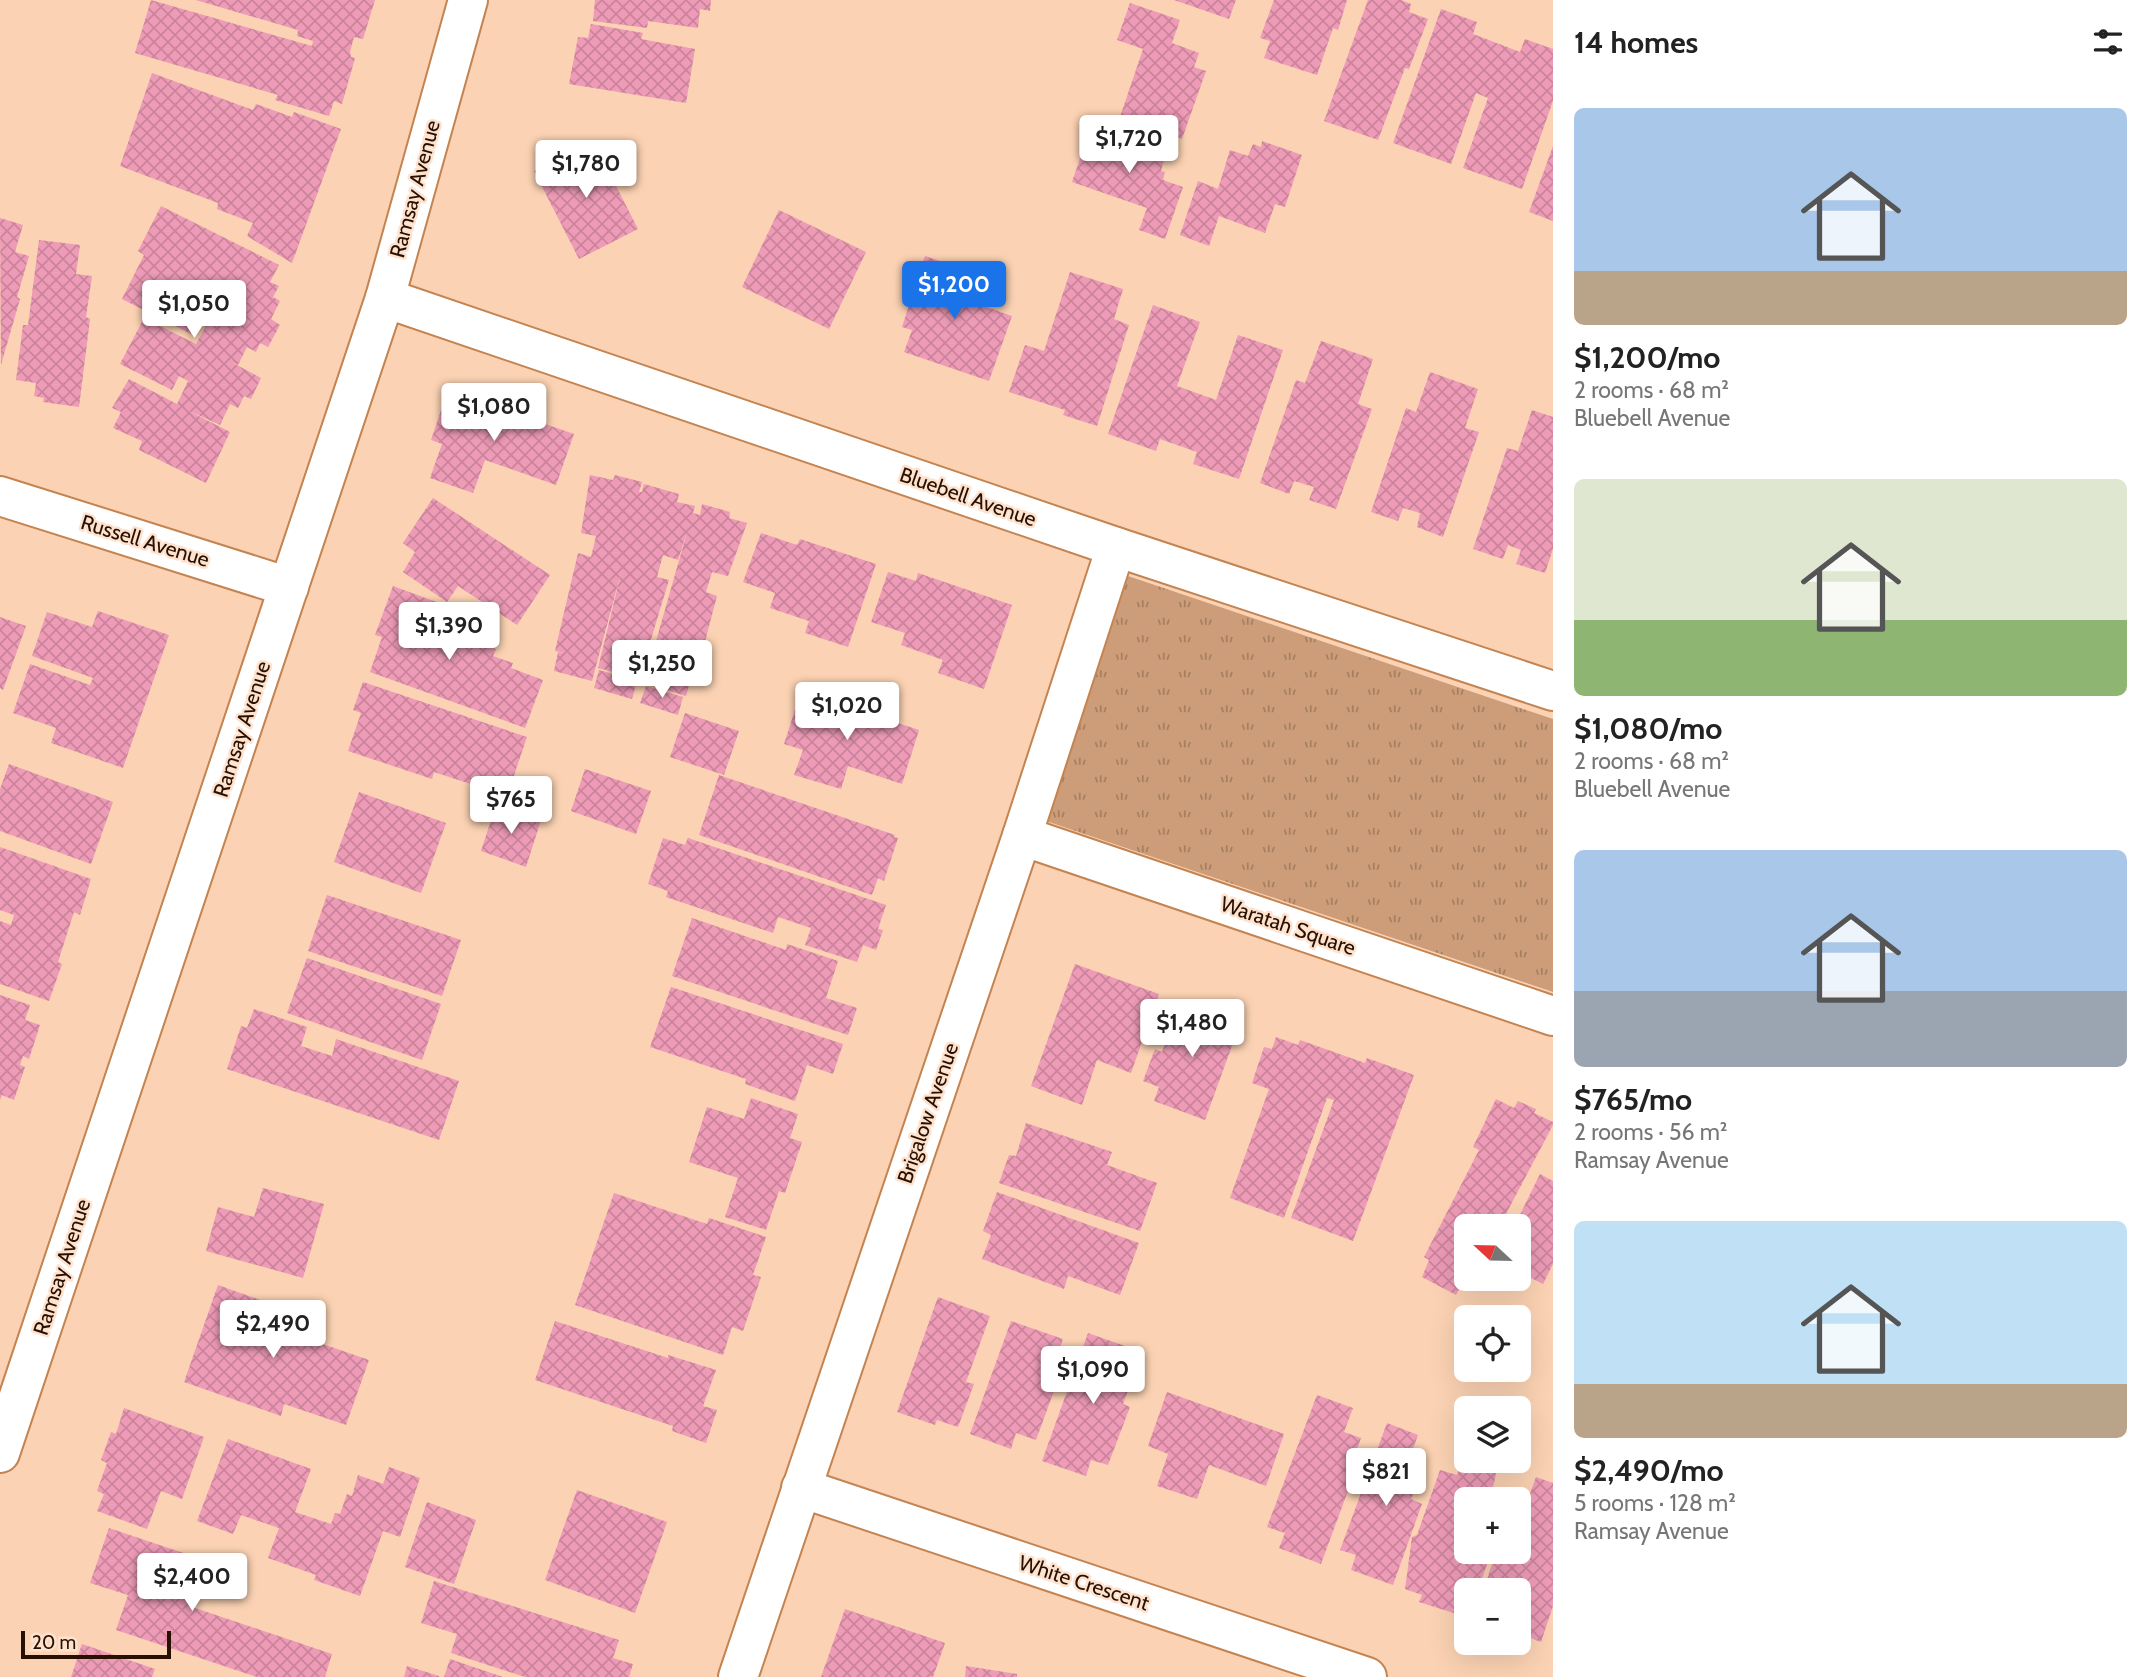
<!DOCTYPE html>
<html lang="en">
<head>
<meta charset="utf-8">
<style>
	body { margin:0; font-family:Cabin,sans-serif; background:#f2f2f2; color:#222; height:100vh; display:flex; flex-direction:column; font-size:26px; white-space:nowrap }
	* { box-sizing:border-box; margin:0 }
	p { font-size:23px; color:#767676 }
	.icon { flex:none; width:38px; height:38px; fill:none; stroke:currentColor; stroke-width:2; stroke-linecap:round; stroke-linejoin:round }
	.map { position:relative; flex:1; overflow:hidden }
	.drawer { display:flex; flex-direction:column; background:#fff; width:595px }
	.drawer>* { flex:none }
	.needle { width:46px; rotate:292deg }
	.tools { position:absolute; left:1454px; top:1214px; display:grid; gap:14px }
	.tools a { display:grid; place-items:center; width:77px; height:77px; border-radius:10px; background:#fff; box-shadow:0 7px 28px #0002; font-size:35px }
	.scale { position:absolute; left:21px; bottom:18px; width:150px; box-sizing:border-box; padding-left:7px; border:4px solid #281000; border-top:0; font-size:19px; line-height:24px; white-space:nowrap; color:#281000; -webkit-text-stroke:5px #fee2ce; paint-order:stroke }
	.price { position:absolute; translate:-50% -60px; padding:0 16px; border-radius:7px; background:#fff; color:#222; font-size:23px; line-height:46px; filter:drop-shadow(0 2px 4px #0008) }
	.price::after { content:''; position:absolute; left:50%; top:42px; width:21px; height:16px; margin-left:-10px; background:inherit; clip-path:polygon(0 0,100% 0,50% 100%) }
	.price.active { background:#1a73e8; color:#fff }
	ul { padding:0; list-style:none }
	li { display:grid; align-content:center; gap:14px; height:371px; padding:0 21px }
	li span { display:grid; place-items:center; height:217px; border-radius:10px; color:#555 }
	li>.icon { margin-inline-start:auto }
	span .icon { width:126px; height:126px; fill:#fffc; stroke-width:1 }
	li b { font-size:30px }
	h2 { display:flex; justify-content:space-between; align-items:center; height:84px; padding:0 21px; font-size:30px }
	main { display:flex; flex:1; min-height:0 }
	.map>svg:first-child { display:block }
	.park { fill:url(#park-tufts) }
	.building { fill:url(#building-cross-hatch) }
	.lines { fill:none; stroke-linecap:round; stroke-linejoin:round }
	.street-casing { stroke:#c48451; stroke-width:42 }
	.street { stroke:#fff; stroke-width:38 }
	.labels { text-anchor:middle; stroke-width:5; stroke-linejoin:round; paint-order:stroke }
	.street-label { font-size:21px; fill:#281000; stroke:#fee2ce }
</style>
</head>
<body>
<main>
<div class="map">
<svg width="1553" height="1677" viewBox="0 0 1553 1677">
	<defs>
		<pattern id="park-tufts" width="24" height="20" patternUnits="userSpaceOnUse" patternTransform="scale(1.75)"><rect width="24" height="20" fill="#cd9d79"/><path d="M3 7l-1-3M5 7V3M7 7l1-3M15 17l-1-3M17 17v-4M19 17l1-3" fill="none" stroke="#a67f61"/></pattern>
		<pattern id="building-cross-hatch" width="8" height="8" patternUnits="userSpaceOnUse" patternTransform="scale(1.75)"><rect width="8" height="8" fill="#ed9bb7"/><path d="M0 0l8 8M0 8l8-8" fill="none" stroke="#cb849c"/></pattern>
	</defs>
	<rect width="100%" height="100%" fill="#fbd2b3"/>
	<path class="park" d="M1125,575L1553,719V992L1043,820Z"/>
	<g class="building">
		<path d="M151,0L312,46L313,41L297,36L298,30L196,0H375L363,39L354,37L350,52L351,57L355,58L342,104L334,101L329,116L275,100L278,95L135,53Z"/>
		<path d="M595,0H711L710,11L700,9L698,28L648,21L647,28L593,21Z"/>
		<path d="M1174,0H1236L1229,19Z"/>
		<path d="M1274,0H1347L1338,30L1333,28L1317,75L1264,58L1270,41L1260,38Z"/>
		<path d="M1368,0H1401L1411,4L1409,12L1428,19L1409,69L1405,68L1378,140L1324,121Z"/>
		<path d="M1130,3L1180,20L1172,43L1199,53L1194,67L1206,71L1182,139L1120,117L1143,49L1117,40Z"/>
		<path d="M1441,9L1477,22L1473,34L1520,52L1525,39L1553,49V101L1522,189L1463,168L1488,98L1476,93L1451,164L1393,143Z"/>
		<path d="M591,24L643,33L641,39L695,49L686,103L569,84L578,37L588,38Z"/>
		<path d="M152,73L253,110L256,104L292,117L294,112L341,129L292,263L247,236L253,223L217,209L218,203L120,166Z"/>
		<path d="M1093,120L1160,144L1156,157L1164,160L1161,171L1165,172L1163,180L1183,187L1165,239L1139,230L1147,208L1072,182Z"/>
		<path d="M593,141L638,229L579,259L534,171Z"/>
		<path d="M1262,141L1302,155L1285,207L1275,204L1265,233L1219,216L1209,246L1180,235L1198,181L1218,189L1230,150L1248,156L1253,144L1261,147Z"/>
		<path d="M1553,146V221L1529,212Z"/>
		<path d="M161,206L279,265L270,282L279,286L273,297L280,301L271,319L280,325L268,347L260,343L256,352L247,347L238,365L231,362L261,378L251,399L244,396L238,408L230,404L220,425L187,410L230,432L206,483L139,450L142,441L113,428L121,412L112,408L129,379L177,404L188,381L179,376L172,390L120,364L144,318L196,344L206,326L197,321L191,334L122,299L144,255L138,251Z"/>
		<path d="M779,210L866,252L829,329L742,287Z"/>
		<path d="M0,218L23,225L15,252L29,256L17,297L20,299L1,365Z"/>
		<path d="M39,240L80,245L76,274L92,276L86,317L90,319L79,407L43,402L44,398L34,396L36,383L16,380L23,325H28Z"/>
		<path d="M925,256L981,275L972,302L1012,316L989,381L904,352L912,330L902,327Z"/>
		<path d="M1070,272L1123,289L1114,319L1129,325L1097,426L1063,415L1065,410L1009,392L1025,345L1044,351Z"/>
		<path d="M1153,305L1200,322L1177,386L1216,400L1238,335L1283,350L1239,479L1193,464L1197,452L1177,445L1160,439L1156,451L1108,434Z"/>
		<path d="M1321,341L1373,359L1358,404L1372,409L1336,509L1309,500L1314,487L1294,481L1289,494L1260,483L1296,380L1305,383Z"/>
		<path d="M1430,372L1478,389L1465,428L1479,432L1443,537L1417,527L1420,513L1403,508L1398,521L1371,512L1406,408L1416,412Z"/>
		<path d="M448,390L574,434L556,485L485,460L473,493L430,478L442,444L431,440Z"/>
		<path d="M1532,410L1553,417V549L1545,573L1516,564L1521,550L1508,545L1503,559L1473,549L1507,448L1518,451Z"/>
		<path d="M590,475L613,480L615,475L642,482L639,492H642L644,484L679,494L677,502L695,506L693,513L700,515L702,504L730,512L729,518L747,523L728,576L712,572L706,592L717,596L703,649L700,647L686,696L644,683L688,529L678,560L663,555L657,577L669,580L639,679L598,668L622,569L592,681L554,671L558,652L566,653L555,651L578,553L591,557L596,536L581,533Z"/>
		<path d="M433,498L550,575L517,625L458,586L447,602L403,572L415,552L403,543Z"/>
		<path d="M761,533L797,545L800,539L876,564L848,647L805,633L809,621L770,608L775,593L743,582Z"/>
		<path d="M888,572L916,581L918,573L1012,605L984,689L938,673L943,660L901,645L905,633L871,622Z"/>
		<path d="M393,586L447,606L438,628L496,649L493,656L513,663L511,668L543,680L525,728L370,672L382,637L375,635Z"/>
		<path d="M98,611L169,635L123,768L51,743L56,728L13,713L30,664L90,685L93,678L32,656L47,612L92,627Z"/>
		<path d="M0,617L26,626L3,690L0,688Z"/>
		<path d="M599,670L637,681L632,699L594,688Z"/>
		<path d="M363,682L527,737L507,796L434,772L432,779L348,751L361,713L353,710Z"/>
		<path d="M646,686L683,697L678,715L640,703Z"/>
		<path d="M801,691L919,730L902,784L848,766L841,789L794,775L803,750L784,744Z"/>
		<path d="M685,713L739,731L724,775L670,757Z"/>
		<path d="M9,764L113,802L91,864L0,831V789Z"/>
		<path d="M585,769L651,791L636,834L571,811Z"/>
		<path d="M719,775L895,835L894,837L898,838L884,881L878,878L872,895L699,835Z"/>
		<path d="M359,792L446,823L421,893L334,862Z"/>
		<path d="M496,805L541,820L526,867L481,851Z"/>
		<path d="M663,838L685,845L688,838L886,905L878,929L883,930L876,950L863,945L857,962L805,945L811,928L778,917L773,933L666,897L668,891L648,884Z"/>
		<path d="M0,847L91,879L80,915L74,912L58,962L62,964L49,1001L0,984V921L11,925L14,915L0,910Z"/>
		<path d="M327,895L461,940L442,996L308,951Z"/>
		<path d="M692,918L786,950L787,944L838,961L826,998L857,1008L848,1035L672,976Z"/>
		<path d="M307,958L441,1004L422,1060L287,1013Z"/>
		<path d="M1075,964L1159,994L1131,1073L1097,1060L1082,1105L1031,1086Z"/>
		<path d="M671,987L843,1044L833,1074L807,1065L795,1101L745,1084L746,1079L650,1047Z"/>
		<path d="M0,995L30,1005L25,1020L40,1025L29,1059L23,1056L20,1065L25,1067L14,1100L2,1095L0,1100Z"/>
		<path d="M1182,999L1241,1021L1205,1120L1154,1101L1159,1087L1143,1081L1155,1049L1162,1052Z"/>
		<path d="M254,1009L307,1027L301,1046L332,1056L336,1039L459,1081L439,1140L227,1069L241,1026L247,1028Z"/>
		<path d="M1276,1037L1298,1045L1300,1040L1365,1063L1367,1058L1414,1075L1353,1241L1291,1218L1334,1100L1327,1098L1284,1218L1230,1198L1269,1089L1252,1083L1264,1047L1272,1049Z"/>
		<path d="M751,1098L798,1114L790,1138L802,1142L785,1193L779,1191L766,1230L725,1217L738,1178L689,1162L707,1107L744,1119Z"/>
		<path d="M1496,1099L1514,1108L1518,1101L1536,1109L1534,1113L1553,1122V1125L1499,1227H1466V1279H1472L1470,1282L1464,1279L1456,1295L1422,1277L1429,1260L1424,1257L1479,1150L1473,1147Z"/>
		<path d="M1026,1123L1112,1152L1107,1165L1157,1183L1140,1231L999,1183L1009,1155L1016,1156Z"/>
		<path d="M1540,1174L1553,1181V1264L1543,1284L1519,1272V1227H1514Z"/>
		<path d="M263,1188L324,1204L303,1278L206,1251L218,1207L254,1217Z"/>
		<path d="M997,1192L1139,1243L1120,1295L1068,1276L1064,1289L982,1259L991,1235L983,1231Z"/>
		<path d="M614,1193L707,1224L709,1218L766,1237L753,1275L761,1277L743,1331L732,1327L723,1355L575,1305Z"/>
		<path d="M218,1285L323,1322L317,1342L369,1360L346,1425L284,1404L281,1416L184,1382Z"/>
		<path d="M938,1297L990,1316L966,1382L974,1384L958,1427L937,1420L935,1425L897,1412Z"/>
		<path d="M555,1321L668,1358V1355L716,1370L703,1406L717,1410L706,1443L672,1431L673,1426L535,1380Z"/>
		<path d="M1011,1321L1063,1339L1046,1388L1054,1391L1036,1440L1016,1433L1011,1449L970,1434Z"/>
		<path d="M1088,1333L1142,1352L1123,1404L1130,1407L1108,1465L1091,1460L1086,1476L1042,1461Z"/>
		<path d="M1167,1392L1284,1434L1266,1486L1209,1465L1197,1499L1157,1486L1168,1454L1148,1446Z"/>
		<path d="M1317,1395L1353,1408L1344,1432L1361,1438L1347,1478L1352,1480L1321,1564L1279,1548L1285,1533L1267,1527Z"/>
		<path d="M124,1408L204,1437L182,1499L161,1491L147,1529L97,1511L104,1494L97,1491L107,1463L101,1460L111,1432L116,1434Z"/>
		<path d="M1387,1423L1418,1435L1410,1457L1425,1462L1411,1499L1422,1504L1393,1585L1351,1570L1356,1555L1340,1550Z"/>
		<path d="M228,1439L311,1469L295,1512L331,1524L335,1513L340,1514L347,1494L352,1496L358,1475L383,1484L389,1467L420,1478L400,1537L383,1531L360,1596L314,1580L316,1575L268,1558L279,1528L241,1515L233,1534L197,1521Z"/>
		<path d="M1464,1455H1466V1461H1485L1498,1466L1493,1487L1511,1493L1509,1500H1466V1552H1491L1478,1591H1466V1617L1419,1602L1422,1595L1405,1589L1412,1537L1417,1535L1440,1470L1457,1475Z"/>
		<path d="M1536,1477L1553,1483V1606L1541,1642L1519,1634V1591H1483L1496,1552H1519V1500H1511L1513,1494L1528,1499Z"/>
		<path d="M577,1490L667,1522L635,1613L545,1580Z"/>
		<path d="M427,1502L476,1520L454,1584L405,1567Z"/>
		<path d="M109,1528L207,1561L192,1607L332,1654L325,1677H257L116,1630L128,1595L90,1583Z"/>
		<path d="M434,1581L619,1640L613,1658L633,1664L629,1677H525L451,1653L457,1634L421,1623Z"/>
		<path d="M845,1609L945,1643L933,1677H821Z"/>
		<path d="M82,1644L155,1669L152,1677H71Z"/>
		<path d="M450,1659L503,1677H444Z"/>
		<path d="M407,1666L439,1676V1677H404Z"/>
		<path d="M966,1666L1017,1674V1677H965Z"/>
	</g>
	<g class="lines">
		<defs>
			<g id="street">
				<path d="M385,298L1116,547L1553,691"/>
				<path d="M0,496L289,587"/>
				<path d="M1022,836L1553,1016"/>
				<path d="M0,1453L385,298L468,0"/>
				<path d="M801,1488L1367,1677"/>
				<path d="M738,1677L1022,836L1116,547"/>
			</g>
		</defs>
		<use href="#street" class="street-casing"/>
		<use href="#street" class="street"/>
	</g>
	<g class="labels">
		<g class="street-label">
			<text transform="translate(415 189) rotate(-75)" y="7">Ramsay Avenue</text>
			<text transform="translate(968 497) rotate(19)" y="7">Bluebell Avenue</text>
			<text transform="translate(145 541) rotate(17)" y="7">Russell Avenue</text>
			<text transform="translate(242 729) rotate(-72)" y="7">Ramsay Avenue</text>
			<text transform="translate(1288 926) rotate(19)" y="7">Waratah Square</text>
			<text transform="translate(928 1113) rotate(-71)" y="7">Brigalow Avenue</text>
			<text transform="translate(62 1267) rotate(-72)" y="7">Ramsay Avenue</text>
			<text transform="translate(1084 1583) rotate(18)" y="7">White Crescent</text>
		</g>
	</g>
</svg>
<div class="tools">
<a><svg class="needle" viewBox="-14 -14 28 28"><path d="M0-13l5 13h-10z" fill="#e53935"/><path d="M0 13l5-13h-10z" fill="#767676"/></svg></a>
<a><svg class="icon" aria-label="locate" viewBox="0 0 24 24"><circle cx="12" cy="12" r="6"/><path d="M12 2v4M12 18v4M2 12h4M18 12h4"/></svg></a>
<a><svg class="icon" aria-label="layers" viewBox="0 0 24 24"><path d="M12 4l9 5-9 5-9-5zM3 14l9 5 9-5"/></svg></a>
<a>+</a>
<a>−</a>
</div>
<div class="scale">20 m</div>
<b class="price" style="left:1129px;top:175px">$1,720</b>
<b class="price" style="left:586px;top:200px">$1,780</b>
<b class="price active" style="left:954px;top:321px">$1,200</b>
<b class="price" style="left:194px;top:340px">$1,050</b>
<b class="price" style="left:494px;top:443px">$1,080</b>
<b class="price" style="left:449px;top:662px">$1,390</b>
<b class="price" style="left:662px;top:700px">$1,250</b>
<b class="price" style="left:847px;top:742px">$1,020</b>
<b class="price" style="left:511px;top:836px">$765</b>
<b class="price" style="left:1192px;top:1059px">$1,480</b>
<b class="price" style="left:273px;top:1360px">$2,490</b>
<b class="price" style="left:1093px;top:1406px">$1,090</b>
<b class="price" style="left:1386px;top:1508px">$821</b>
<b class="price" style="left:192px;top:1613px">$2,400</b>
</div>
<section class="drawer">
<h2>14 homes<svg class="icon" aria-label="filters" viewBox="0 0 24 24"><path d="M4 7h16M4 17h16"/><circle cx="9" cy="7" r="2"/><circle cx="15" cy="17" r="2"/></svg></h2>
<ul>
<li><span style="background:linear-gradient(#a9c7e8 75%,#b9a48a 0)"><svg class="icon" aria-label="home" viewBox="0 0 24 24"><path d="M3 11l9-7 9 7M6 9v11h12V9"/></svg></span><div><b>$1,200/mo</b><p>2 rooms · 68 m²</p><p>Bluebell Avenue</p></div></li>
<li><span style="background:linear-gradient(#dfe7d0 65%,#8fb573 0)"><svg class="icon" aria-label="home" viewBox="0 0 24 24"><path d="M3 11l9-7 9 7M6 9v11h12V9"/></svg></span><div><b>$1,080/mo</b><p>2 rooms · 68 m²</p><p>Bluebell Avenue</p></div></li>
<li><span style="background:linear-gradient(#a9c7e8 65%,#9aa5b1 0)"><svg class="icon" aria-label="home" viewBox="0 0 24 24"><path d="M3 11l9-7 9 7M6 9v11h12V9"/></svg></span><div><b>$765/mo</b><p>2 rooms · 56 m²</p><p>Ramsay Avenue</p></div></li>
<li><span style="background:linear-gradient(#bfe0f5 75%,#b9a48a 0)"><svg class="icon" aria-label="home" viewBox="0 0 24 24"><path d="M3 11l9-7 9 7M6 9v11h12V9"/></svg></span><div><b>$2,490/mo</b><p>5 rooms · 128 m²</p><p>Ramsay Avenue</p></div></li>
</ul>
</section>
</main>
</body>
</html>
